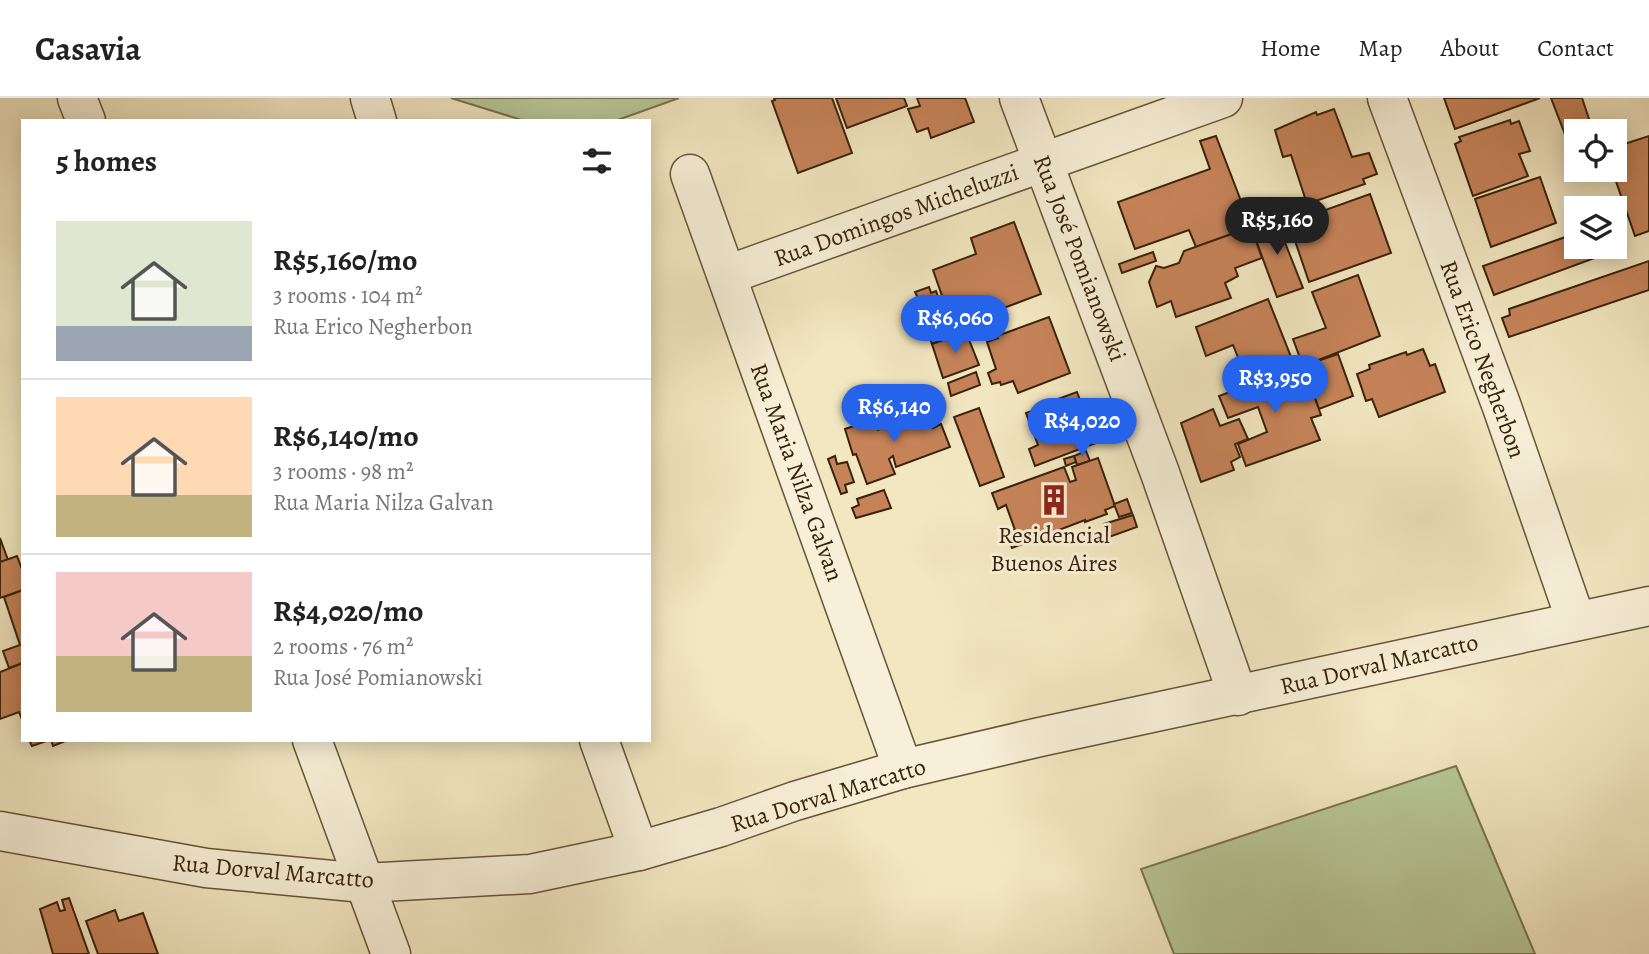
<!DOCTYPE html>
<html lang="en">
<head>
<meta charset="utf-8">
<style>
	body { margin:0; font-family:Alegreya,serif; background:#f6f6f6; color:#222; height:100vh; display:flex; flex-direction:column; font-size:26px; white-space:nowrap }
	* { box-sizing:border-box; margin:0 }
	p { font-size:23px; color:#767676 }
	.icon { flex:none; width:38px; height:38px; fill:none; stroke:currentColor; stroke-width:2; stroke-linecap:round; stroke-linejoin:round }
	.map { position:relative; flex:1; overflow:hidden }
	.drawer { position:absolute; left:21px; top:21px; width:630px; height:623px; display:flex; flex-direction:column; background:#fff; border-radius:0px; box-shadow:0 4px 18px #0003 }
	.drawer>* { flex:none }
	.buttons { position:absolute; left:1564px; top:21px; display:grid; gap:14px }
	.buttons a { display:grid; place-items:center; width:63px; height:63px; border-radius:0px; background:#fff; box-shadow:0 4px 18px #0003; font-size:35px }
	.price { position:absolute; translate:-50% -60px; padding:0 16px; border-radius:24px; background:#2563eb; color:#fff; font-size:23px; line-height:46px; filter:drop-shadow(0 2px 4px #0008) }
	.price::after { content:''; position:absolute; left:50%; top:42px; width:21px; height:16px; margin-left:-10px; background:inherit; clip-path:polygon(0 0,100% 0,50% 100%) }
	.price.active { background:#222; color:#fff }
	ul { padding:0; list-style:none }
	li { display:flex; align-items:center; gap:21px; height:175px; padding:0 35px }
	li+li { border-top:2px solid #e0e0e0 }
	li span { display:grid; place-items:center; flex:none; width:196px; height:140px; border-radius:0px; color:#555 }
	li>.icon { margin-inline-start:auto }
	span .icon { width:84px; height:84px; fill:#fffc; stroke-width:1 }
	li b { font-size:30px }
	h2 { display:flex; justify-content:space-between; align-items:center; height:84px; padding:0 35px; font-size:30px }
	header { display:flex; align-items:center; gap:42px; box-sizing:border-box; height:98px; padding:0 35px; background:#fff; border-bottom:2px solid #e0e0e0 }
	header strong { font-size:33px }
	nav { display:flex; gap:38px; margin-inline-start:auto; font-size:24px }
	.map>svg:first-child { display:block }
	.green { fill:#b7c696; stroke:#787450; stroke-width:2 }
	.building { fill:#c68359; stroke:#382309; stroke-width:2 }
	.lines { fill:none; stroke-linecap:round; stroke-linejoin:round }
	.minor-casing { stroke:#665437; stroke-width:41 }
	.minor { stroke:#f7efd7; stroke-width:38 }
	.labels { text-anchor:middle; stroke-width:6; stroke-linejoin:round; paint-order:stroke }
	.street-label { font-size:24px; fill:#382309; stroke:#f7efd7 }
	.poi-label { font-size:24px; fill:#382309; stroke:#f7efd7 }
</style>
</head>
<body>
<header>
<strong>Casavia</strong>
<nav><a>Home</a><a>Map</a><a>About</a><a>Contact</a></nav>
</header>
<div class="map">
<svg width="1649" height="856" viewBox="0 0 1649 856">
	<rect width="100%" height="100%" fill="#f2e7c1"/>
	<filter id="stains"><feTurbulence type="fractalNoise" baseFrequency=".00286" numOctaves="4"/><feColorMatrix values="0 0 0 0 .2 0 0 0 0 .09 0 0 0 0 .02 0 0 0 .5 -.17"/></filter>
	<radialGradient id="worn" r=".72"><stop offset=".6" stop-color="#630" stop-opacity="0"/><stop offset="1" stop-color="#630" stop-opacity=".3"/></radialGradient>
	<g class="green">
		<path d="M451,0H679L615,23H525Z"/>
		<path d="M1456,668L1535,856H1174L1141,771Z"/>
	</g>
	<g class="building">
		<path d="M774,0H832L852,55L798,75L772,3L775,2Z"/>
		<path d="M836,0H904L907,8L847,30Z"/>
		<path d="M917,0H965L974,24L931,40L928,30L917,34L908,11L920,8Z"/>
		<path d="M1444,0H1540L1455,31Z"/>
		<path d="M1551,0H1582L1592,30L1577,33V36L1566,39Z"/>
		<path d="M1334,11L1352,59L1369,55L1377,76L1363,81L1365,86L1307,106L1291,57L1283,59L1275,32L1316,14L1317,17Z"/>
		<path d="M1510,22L1511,26L1519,23L1530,53L1519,56L1528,78L1473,98L1455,46L1461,43L1459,39Z"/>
		<path d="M1216,38L1251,129L1196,149L1189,132L1135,151L1118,104L1210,71L1200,43Z"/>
		<path d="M1649,38V133L1635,138L1612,72H1615V49Z"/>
		<path d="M1540,79L1556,125L1491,149L1475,101Z"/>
		<path d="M1370,96L1391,155L1309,184L1289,125Z"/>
		<path d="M1258,103L1265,125L1251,129L1243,110Z"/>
		<path d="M1280,119L1286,136L1282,137L1303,190L1277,199L1251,129Z"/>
		<path d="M1014,124L1041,196L953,229L933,172L976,156L971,140Z"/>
		<path d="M1251,129L1262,160L1235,170L1238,178L1225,185L1231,200L1176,219L1171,203L1157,209L1149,184L1156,168L1164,170L1179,165L1184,153Z"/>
		<path d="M1577,135V149H1615V141L1619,151L1494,197L1483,168Z"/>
		<path d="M1153,154L1156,163L1122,175L1119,166Z"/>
		<path d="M1649,163V192L1509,239L1502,220L1510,217L1509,211Z"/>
		<path d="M1358,177L1380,238L1303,268L1293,241L1326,230L1312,194Z"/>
		<path d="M929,189L931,195L936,193L950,234L954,232L955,238L932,246L915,201L918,200L915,194Z"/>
		<path d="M1268,201L1295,269L1249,287L1233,247L1206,258L1196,229Z"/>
		<path d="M1049,219L1070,275L1018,295L1013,283L1001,287L1000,284L992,286L988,275L996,271L987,244L998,240L997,238Z"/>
		<path d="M966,234L979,267L943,280L932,246Z"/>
		<path d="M1423,251L1430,268L1435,266L1445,294L1379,319L1372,301L1366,303L1357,276L1370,271L1369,267L1406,254L1407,257Z"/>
		<path d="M1338,256L1353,298L1319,311L1303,268Z"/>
		<path d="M1291,271L1300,291L1310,287L1321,317L1311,320L1320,342L1246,368L1238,346L1267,334L1258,309L1228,320L1219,298Z"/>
		<path d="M976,274L980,287L951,298L948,285Z"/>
		<path d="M1077,294L1096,345L1035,368L1029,351L1038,347L1026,315L1037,311L1036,309Z"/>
		<path d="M979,310L1004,379L980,388L954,319Z"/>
		<path d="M1213,311L1220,328L1239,321L1248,341L1235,346L1240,359L1231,364L1234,372L1201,384L1181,325Z"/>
		<path d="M927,313L933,330L941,326L950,349L896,369L893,358L889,361L895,376L867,386L856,356L853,357L845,331L875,321L878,332Z"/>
		<path d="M1086,353L1090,363L1077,367L1074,358Z"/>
		<path d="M835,358L837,366L847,364L854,384L845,387L847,394L841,396L828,361Z"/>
		<path d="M1074,358L1076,364L1066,368L1064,361Z"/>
		<path d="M1098,360L1115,408L1105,412L1107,416L1085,424V422L1012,450L1006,435L1015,432L1006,407L998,411L992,395L1064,369L1070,384L1076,382L1072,369Z"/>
		<path d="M884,392L891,410L856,420L852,410L859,407L857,401Z"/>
		<path d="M1127,401L1132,415L1119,419L1114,406Z"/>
		<path d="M1133,417L1137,429L1109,439L1104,426Z"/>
		<path d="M0,440L8,462L0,464Z"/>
		<path d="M17,458L23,474V492L0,500V464Z"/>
		<path d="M23,492V565L9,570L3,553L20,547L4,499Z"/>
		<path d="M23,565V624L19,614L0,621V574Z"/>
		<path d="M29,642H49L32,648Z"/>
		<path d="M51,642H68L53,648Z"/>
		<path d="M69,800L89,856H53L40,811L57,804L60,813L65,812L62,802Z"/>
		<path d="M115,812L119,823L143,815L158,856H98L86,823Z"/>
	</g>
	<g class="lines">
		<defs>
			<g id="minor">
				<path d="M77,0L86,23"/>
				<path d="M370,0L377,23"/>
				<path d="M1019,0L1160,375L1238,598"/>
				<path d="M1387,0L1502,309L1576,523"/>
				<path d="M690,76L903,671"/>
				<path d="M727,177L1223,0"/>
				<path d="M312,642L391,856"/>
				<path d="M599,642L639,753"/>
				<path d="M0,733L206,770L364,785L530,776L639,753L721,729L795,703L903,671L1040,639L1649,508"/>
			</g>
		</defs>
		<use href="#minor" class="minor-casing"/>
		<use href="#minor" class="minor"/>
	</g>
	<defs>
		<symbol id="building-bare" viewBox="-9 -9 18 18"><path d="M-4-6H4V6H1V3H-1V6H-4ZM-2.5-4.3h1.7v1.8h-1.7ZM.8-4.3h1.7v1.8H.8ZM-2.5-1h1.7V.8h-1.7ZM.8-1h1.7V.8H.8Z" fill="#8f2418" stroke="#f7efd7" stroke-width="2.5" paint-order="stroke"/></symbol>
	</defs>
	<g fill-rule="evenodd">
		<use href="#building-bare" x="1032" y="380" width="44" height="44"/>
	</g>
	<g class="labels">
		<g class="street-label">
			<text transform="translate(896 117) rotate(-20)" y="8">Rua Domingos Micheluzzi</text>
			<text transform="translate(1080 160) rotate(69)" y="8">Rua José Pomianowski</text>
			<text transform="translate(1483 261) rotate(70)" y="8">Rua Erico Negherbon</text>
			<text transform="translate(797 374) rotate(70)" y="8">Rua Maria Nilza Galvan</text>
			<text transform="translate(1379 566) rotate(-13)" y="8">Rua Dorval Marcatto</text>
			<text transform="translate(828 697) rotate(-17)" y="8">Rua Dorval Marcatto</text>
			<text transform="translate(273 773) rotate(5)" y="8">Rua Dorval Marcatto</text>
		</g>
		<g class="poi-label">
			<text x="1054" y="445">Residencial<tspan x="1054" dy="28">Buenos Aires</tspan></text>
		</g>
	</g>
	<rect width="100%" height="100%" filter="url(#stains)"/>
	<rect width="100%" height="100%" fill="url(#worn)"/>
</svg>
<div class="buttons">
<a><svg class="icon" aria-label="locate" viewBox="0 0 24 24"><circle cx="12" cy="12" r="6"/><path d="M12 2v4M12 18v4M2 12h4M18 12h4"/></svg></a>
<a><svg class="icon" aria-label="layers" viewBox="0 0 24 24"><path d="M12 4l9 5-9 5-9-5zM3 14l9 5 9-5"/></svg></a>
</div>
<b class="price active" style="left:1277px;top:159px">R$5,160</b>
<b class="price" style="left:955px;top:257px">R$6,060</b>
<b class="price" style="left:1275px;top:317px">R$3,950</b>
<b class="price" style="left:894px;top:346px">R$6,140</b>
<b class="price" style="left:1082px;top:360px">R$4,020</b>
<section class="drawer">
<h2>5 homes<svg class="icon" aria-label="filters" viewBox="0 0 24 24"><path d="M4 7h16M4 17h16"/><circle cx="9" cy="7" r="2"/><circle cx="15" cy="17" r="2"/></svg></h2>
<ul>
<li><span style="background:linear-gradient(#dfe7d0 75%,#9aa5b1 0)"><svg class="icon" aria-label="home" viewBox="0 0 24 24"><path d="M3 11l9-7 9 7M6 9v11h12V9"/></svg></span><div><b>R$5,160/mo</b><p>3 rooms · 104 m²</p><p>Rua Erico Negherbon</p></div></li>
<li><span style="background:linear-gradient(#ffd9b3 70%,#c2b280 0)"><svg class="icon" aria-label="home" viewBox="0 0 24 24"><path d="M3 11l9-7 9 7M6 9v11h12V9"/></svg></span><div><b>R$6,140/mo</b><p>3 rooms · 98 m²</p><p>Rua Maria Nilza Galvan</p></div></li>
<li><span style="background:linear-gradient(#f6c9c9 60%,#c2b280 0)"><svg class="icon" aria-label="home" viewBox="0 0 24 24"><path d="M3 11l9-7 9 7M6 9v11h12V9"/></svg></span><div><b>R$4,020/mo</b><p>2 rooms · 76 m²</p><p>Rua José Pomianowski</p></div></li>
</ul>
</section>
</div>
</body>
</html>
